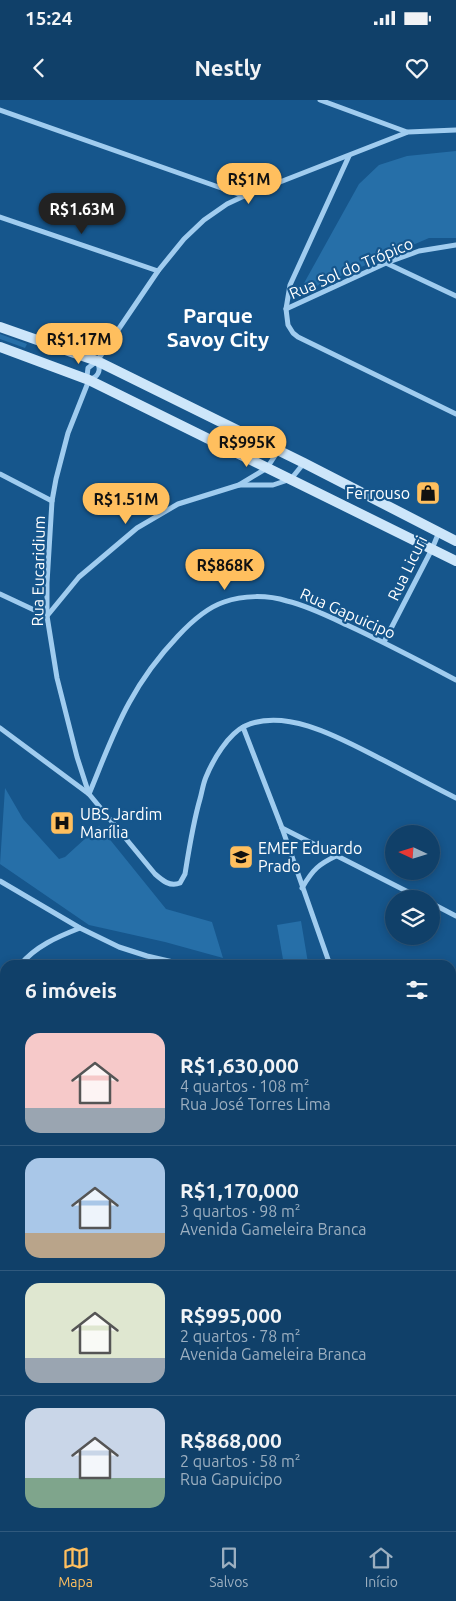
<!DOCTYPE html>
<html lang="pt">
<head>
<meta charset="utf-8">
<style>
	body { margin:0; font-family:Ubuntu,sans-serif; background:#1e4b71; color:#f1f3f6; height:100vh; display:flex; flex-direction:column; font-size:19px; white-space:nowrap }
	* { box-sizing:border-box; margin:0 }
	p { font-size:16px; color:#9cafc0 }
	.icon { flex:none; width:28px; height:28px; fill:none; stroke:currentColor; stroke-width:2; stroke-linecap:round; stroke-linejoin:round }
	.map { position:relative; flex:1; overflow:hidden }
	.side { position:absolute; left:0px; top:860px; width:456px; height:571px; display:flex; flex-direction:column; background:#104069; border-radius:15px 15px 0 0; box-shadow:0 2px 8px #0003,0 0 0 1px #30597d }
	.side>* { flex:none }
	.needle { width:32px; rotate:274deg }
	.controls { position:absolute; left:385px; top:725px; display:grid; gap:10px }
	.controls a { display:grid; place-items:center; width:55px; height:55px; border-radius:50%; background:#104069; box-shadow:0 2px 8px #0003,0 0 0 1px #30597d; font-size:25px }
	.price { position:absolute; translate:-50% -42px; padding:0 11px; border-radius:18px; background:#ffbf5e; color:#111; font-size:16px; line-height:32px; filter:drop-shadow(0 1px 2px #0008) }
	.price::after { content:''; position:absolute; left:50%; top:30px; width:15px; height:11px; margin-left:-8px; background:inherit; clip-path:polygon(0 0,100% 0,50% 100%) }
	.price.current { background:#222; color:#fff }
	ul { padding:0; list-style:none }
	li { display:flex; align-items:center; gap:15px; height:125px; padding:0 25px }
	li+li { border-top:1px solid #30597d }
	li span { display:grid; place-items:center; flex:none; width:140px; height:100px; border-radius:15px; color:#555 }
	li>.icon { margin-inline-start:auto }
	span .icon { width:60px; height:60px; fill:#fffc; stroke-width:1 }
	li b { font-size:21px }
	h2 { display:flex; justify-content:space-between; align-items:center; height:60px; padding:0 25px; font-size:21px }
	.status { display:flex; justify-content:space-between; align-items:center; height:35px; padding:0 25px; background:#104069; direction:ltr }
	.status svg { height:14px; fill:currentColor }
	header { display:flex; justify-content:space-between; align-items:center; height:65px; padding:0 25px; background:#104069; font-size:22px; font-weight:600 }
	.tabs { display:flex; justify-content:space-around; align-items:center; height:70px; border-top:1px solid #30597d; background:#104069; font-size:14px; color:#9cafc0 }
	.tabs a { display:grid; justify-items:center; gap:2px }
	.tabs .current { color:#ffbf5e }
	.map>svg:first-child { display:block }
	.green { fill:#266fa8 }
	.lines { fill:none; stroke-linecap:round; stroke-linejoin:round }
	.minor { stroke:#a0ccef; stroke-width:5 }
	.secondary { stroke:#cde6fa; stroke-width:10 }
	.labels { text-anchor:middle; stroke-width:4.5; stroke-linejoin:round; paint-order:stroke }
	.street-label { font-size:16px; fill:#fff; stroke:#16568c }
	.poi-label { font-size:16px; fill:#fff; stroke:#16568c; text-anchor:start }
	.district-label { font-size:21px; font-weight:bold; fill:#fff; stroke:#16568c }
</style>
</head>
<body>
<div class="status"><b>15:24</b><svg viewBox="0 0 49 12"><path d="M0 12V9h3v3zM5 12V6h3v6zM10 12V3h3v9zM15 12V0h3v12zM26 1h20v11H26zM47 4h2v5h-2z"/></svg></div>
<header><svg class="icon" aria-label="back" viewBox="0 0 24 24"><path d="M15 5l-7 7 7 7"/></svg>Nestly<svg class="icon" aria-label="heart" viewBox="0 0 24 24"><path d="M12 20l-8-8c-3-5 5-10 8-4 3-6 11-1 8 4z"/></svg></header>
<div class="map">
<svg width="456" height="1431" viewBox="0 0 456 1431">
	<rect width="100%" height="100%" fill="#16568c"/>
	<g class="green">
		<path d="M456,51V138H429L298,194L359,84L379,65L407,56Z"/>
		<path d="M0,234L27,244L25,248L0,239Z"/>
		<path d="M5,688L23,719L59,759L65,757L99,726L166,809L212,822L223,858L165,842L89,825L0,764Z"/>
		<path d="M301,821L308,863L284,865L277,825Z"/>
	</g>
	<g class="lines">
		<g class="minor">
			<path d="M320,0L407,32"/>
			<path d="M0,10L244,96"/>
			<path d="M349,56L290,185L286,209L288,225L293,233L298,237L456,314"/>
			<path d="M0,117L158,171"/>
			<path d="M386,163L456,196"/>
			<path d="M286,209L386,163L419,151L456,145"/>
			<path d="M90,279C98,277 101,271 98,263"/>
			<path d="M0,374L52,401"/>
			<path d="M239,385H273L291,379L304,363"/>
			<path d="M0,494L47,516L79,477L137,428L178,404L239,385L267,368L278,351"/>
			<path d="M384,542L432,449L439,432"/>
			<path d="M243,627L282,728L330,865"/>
			<path d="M0,628L89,694L155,774C163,781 170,787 180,783L185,774C189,749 193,723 200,699C202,692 203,684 206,677C213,660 228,634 245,626C288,606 347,642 385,661C408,673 432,686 456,698"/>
			<path d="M89,694L77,657L57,578L47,516V483L52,401L56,379L68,333L89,280L87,276L88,268L97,261L158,171L184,139L204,120L227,104L244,96L408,32L456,30"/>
			<path d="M89,694C102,663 113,632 129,603C142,579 159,556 178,536C191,522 206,508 224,502C243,495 268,495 287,501C308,506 328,516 347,525C384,542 420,561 456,580"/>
			<path d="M282,728L422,799"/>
			<path d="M0,781L80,828L119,847L147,856L186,865"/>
			<path d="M302,788C313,769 319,764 338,755"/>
			<path d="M431,803L456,816"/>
			<path d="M20,865C36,846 57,837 80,828"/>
			<path d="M0,908L5,888"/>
			<path d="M0,911L5,914"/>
			<path d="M451,933L456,929"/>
			<path d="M451,994L456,999"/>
			<path d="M0,1035L5,1038"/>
			<path d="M0,1084L5,1083"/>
			<path d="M451,1121L456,1124"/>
			<path d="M451,1189L456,1202"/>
			<path d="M0,1207L5,1206"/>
			<path d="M0,1337H5"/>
			<path d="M320,1426L323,1431"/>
			<path d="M48,1431L51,1426"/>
			<path d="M126,1431L128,1426"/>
			<path d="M241,1431L243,1426"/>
			<path d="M352,1431L353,1426"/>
		</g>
		<g class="secondary">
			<path d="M0,227L97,261L304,363L456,441"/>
			<path d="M0,247L89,280L456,461"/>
		</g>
	</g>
	<defs>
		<symbol id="shop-square" viewBox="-11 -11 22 22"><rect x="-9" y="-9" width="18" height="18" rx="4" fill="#ffbf5e" stroke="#16568c"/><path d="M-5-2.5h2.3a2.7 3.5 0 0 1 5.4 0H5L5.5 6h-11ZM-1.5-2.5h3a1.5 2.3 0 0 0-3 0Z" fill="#111"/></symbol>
		<symbol id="hospital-square" viewBox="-11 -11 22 22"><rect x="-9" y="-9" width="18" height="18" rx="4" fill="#ffbf5e" stroke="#16568c"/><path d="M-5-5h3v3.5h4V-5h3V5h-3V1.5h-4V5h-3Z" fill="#111"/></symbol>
		<symbol id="school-square" viewBox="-11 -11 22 22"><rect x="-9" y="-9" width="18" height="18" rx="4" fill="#ffbf5e" stroke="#16568c"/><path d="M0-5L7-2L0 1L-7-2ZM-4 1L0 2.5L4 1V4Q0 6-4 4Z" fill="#111"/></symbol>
	</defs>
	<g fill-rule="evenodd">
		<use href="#shop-square" x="414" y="379" width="28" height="28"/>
		<use href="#hospital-square" x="48" y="709" width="28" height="28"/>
		<use href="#school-square" x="227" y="743" width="28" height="28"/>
	</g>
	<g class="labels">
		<g class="street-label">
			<text transform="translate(351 168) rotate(-23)" y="6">Rua Sol do Trópico</text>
			<text transform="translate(407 468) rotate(-64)" y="6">Rua Licuri</text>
			<text transform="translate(38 471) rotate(-89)" y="6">Rua Eucaridium</text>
			<text transform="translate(348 513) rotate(24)" y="6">Rua Gapuicipo</text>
		</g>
		<g class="poi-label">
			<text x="410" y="399" text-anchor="end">Ferrouso</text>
			<text x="80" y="720">UBS Jardim<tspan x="80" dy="18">Marília</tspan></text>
			<text x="258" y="754">EMEF Eduardo<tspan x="258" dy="18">Prado</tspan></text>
		</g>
		<g class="district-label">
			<text x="218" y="223">Parque<tspan x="218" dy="24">Savoy City</tspan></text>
		</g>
	</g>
</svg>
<div class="controls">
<a><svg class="needle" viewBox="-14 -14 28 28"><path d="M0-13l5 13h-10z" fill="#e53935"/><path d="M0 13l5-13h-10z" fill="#9cafc0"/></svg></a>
<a><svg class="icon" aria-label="layers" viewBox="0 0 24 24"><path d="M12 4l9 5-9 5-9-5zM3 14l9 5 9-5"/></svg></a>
</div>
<b class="price" style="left:249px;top:105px">R$1M</b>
<b class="price current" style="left:82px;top:135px">R$1.63M</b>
<b class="price" style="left:79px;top:265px">R$1.17M</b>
<b class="price" style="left:247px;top:368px">R$995K</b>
<b class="price" style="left:126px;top:425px">R$1.51M</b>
<b class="price" style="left:225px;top:491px">R$868K</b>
<section class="side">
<h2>6 imóveis<svg class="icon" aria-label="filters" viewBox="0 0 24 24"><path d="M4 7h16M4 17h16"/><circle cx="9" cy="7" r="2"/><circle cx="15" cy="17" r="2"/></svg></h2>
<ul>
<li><span style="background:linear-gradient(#f6c9c9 75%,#9aa5b1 0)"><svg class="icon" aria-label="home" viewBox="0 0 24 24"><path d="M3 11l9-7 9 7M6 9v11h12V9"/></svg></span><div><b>R$1,630,000</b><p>4 quartos · 108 m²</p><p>Rua José Torres Lima</p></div></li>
<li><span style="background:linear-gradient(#a9c7e8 75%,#b9a48a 0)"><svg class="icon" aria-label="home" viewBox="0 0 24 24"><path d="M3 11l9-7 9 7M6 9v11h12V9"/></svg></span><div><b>R$1,170,000</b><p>3 quartos · 98 m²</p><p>Avenida Gameleira Branca</p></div></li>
<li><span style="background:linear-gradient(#dfe7d0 75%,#9aa5b1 0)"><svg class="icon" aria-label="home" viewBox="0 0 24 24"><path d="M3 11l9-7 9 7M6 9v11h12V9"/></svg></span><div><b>R$995,000</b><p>2 quartos · 78 m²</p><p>Avenida Gameleira Branca</p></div></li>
<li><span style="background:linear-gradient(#c9d6e8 70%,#7fa58c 0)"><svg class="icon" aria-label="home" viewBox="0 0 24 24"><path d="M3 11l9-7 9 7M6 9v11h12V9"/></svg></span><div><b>R$868,000</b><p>2 quartos · 58 m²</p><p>Rua Gapuicipo</p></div></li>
</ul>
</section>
</div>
<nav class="tabs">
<a class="current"><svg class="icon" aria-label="map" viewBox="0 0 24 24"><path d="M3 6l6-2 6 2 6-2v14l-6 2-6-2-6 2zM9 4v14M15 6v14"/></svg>Mapa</a>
<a><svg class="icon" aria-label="saved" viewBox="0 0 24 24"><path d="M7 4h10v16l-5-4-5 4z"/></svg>Salvos</a>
<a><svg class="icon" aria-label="home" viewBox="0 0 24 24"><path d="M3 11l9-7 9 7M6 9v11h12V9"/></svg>Início</a>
</nav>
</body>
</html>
